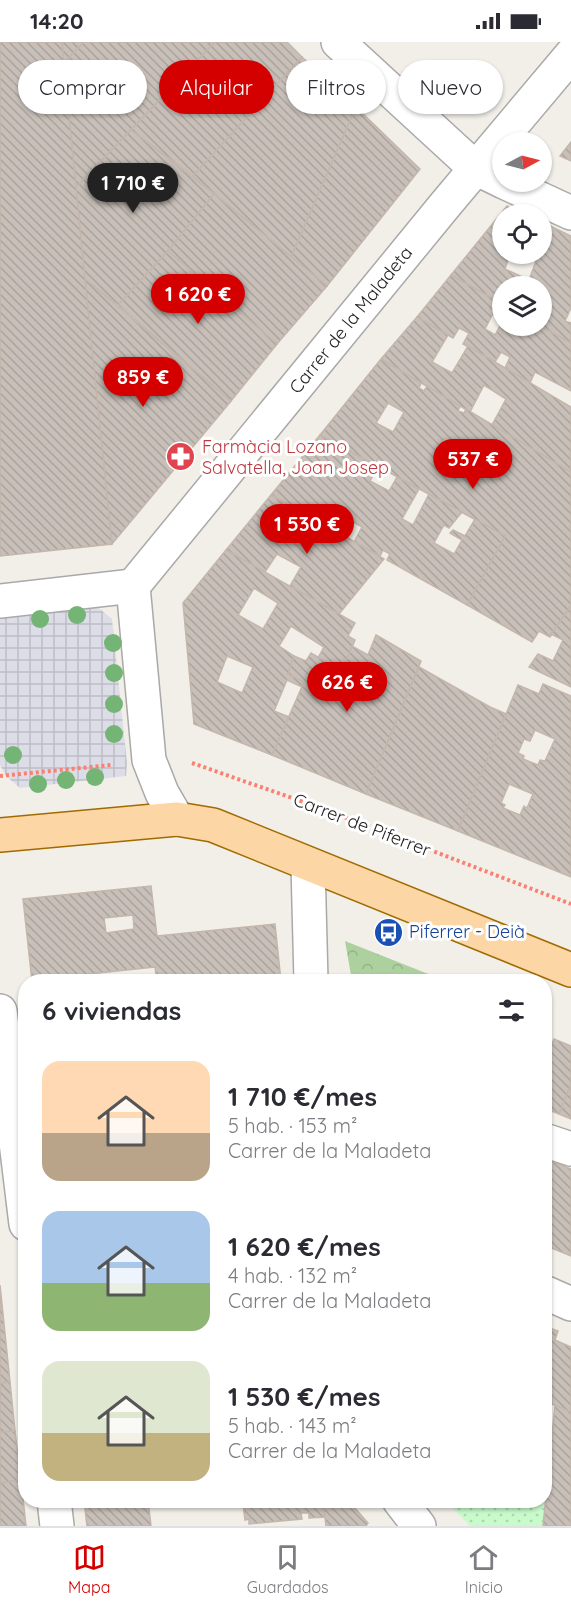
<!DOCTYPE html>
<html lang="es">
<head>
<meta charset="utf-8">
<style>
	body { margin:0; font-family:Quicksand,sans-serif; background:#f2f2f3; color:#2b2b33; height:100vh; display:flex; flex-direction:column; font-size:22px; white-space:nowrap }
	* { box-sizing:border-box; margin:0 }
	p { font-size:20px; color:#7c7c81 }
	.icon { flex:none; width:33px; height:33px; fill:none; stroke:currentColor; stroke-width:2; stroke-linecap:round; stroke-linejoin:round }
	.map { position:relative; flex:1; overflow:hidden }
	.side { position:absolute; left:18px; top:932px; width:534px; height:534px; display:flex; flex-direction:column; background:#fff; border-radius:24px; box-shadow:0 2px 4px #0004 }
	.side>* { flex:none }
	.top-card { position:absolute; left:18px; top:18px; width:536px; height:54px; display:flex; gap:12px }
	.needle { width:39px; rotate:83deg }
	.fabs { position:absolute; left:492px; top:90px; display:grid; gap:12px }
	.fabs a { display:grid; place-items:center; width:60px; height:60px; border-radius:50%; background:#fff; box-shadow:0 2px 4px #0004; font-size:30px }
	.price { position:absolute; translate:-50% -51px; padding:0 14px; border-radius:21px; background:#d40000; color:#fff; font-size:20px; line-height:39px; filter:drop-shadow(0 2px 3px #0008) }
	.price::after { content:''; position:absolute; left:50%; top:36px; width:18px; height:14px; margin-left:-9px; background:inherit; clip-path:polygon(0 0,100% 0,50% 100%) }
	.price.active { background:#222; color:#fff }
	ul { padding:0; list-style:none }
	li { display:flex; align-items:center; gap:18px; height:150px; padding:0 24px }
	li span { display:grid; place-items:center; flex:none; width:168px; height:120px; border-radius:18px; color:#555 }
	li>.icon { margin-inline-start:auto }
	span .icon { width:72px; height:72px; fill:#fffc; stroke-width:1 }
	li b { font-size:26px }
	h2 { display:flex; justify-content:space-between; align-items:center; height:72px; padding:0 24px; font-size:26px }
	.tag { padding:0 21px; border-radius:27px; background:#fff; box-shadow:0 2px 4px #0004; font-size:21px; line-height:54px }
	.tag.active { background:#d40000; color:#fff }
	.status { display:flex; justify-content:space-between; align-items:center; height:42px; padding:0 30px; background:#fff; direction:ltr }
	.status svg { height:16px; fill:currentColor }
	.tab-bar { display:flex; justify-content:space-around; align-items:center; height:84px; border-top:2px solid #e1e1e2; background:#fff; font-size:16px; color:#7c7c81 }
	.tab-bar a { display:grid; justify-items:center; gap:3px }
	.tab-bar .active { color:#d40000 }
	.map>svg:first-child { display:block }
	.forest { fill:url(#forest-crowns) }
	.park { fill:url(#park-dots) }
	.plaza { fill:url(#plaza-grid) }
	.building { fill:url(#building-back-hatch); stroke:#c4b6ab; stroke-width:1.5; fill-rule:evenodd }
	.lines { fill:none; stroke-linecap:round; stroke-linejoin:round }
	.minor-casing { stroke:#a9a9a9; stroke-width:36 }
	.primary-casing { stroke:#a06b00; stroke-width:36 }
	.path { stroke:#fa8072; stroke-width:4; stroke-dasharray:3 3; stroke-linecap:butt }
	.minor { stroke:#fff; stroke-width:33 }
	.primary { stroke:#fcd6a4; stroke-width:33 }
	.tree { fill:#74b475 }
	.labels { text-anchor:middle; stroke-width:6; stroke-linejoin:round; paint-order:stroke }
	.street-label { font-size:18px; fill:#222; stroke:#fff }
	.health-label { font-size:18px; fill:#be3a42; stroke:#fff; text-anchor:start }
	.transit-label { font-size:18px; fill:#164399; stroke:#fff; text-anchor:start }
</style>
</head>
<body>
<div class="status"><b>14:20</b><svg viewBox="0 0 49 12"><path d="M0 12V9h3v3zM5 12V6h3v6zM10 12V3h3v9zM15 12V0h3v12zM26 1h20v11H26zM47 4h2v5h-2z"/></svg></div>
<div class="map">
<svg width="571" height="1484" viewBox="0 0 571 1484">
	<defs>
		<pattern id="forest-crowns" width="20" height="18" patternUnits="userSpaceOnUse" patternTransform="scale(1.5)"><rect width="20" height="18" fill="#add19e"/><path d="M2 6a3 3 0 1 1 6 0M12 15a3 3 0 1 1 6 0" fill="none" stroke="#95b388"/></pattern>
		<pattern id="park-dots" width="8" height="8" patternUnits="userSpaceOnUse" patternTransform="scale(1.5)"><rect width="8" height="8" fill="#c8facc"/><path d="M2 2h.1M6 6h.1" fill="none" stroke="#acd6af" stroke-width="1.8" stroke-linecap="round"/></pattern>
		<pattern id="plaza-grid" width="8" height="8" patternUnits="userSpaceOnUse" patternTransform="scale(1.5)"><rect width="8" height="8" fill="#dddde8"/><path d="M0 4h8M4 0v8" fill="none" stroke="#bdbdc7"/></pattern>
		<pattern id="building-back-hatch" width="6" height="6" patternUnits="userSpaceOnUse" patternTransform="scale(1.5)"><rect width="6" height="6" fill="#c7bfb8"/><path d="M-1 5l2 2M0 0l6 6M5-1l2 2" fill="none" stroke="#aba49e"/></pattern>
	</defs>
	<rect width="100%" height="100%" fill="#f2efe9"/>
	<path class="forest" d="M345,899L446,939H352Z"/>
	<path class="park" d="M545,1447L546,1451L544,1484H470L445,1458H544Z"/>
	<path class="plaza" d="M95,563L112,577L127,721L126,734L20,746L6,734L0,723V572Z"/>
	<g class="building">
		<path d="M0,0H62L112,502L0,514Z"/>
		<path d="M62,0H84L64,21Z"/>
		<path d="M84,0H215L76,145L64,21Z"/>
		<path d="M215,0H287L302,15L193,134L131,88Z"/>
		<path d="M302,15L356,65L291,215L193,134Z"/>
		<path d="M356,65L420,127L327,244L291,215Z"/>
		<path d="M131,88L214,152L168,209L118,263L85,237L76,145Z"/>
		<path d="M571,100V119L560,114Z"/>
		<path d="M214,152L327,244L277,302L168,209Z"/>
		<path d="M507,164L524,172H502V212H510L505,227L529,238L536,219L520,212H542V180L571,194V266L565,279L571,281V301L540,284H542V244H502V262L451,233Z"/>
		<path d="M168,209L277,302L231,359L118,263Z"/>
		<path d="M451,233L499,260L485,287L495,293L502,280V284H540L571,301V349L535,330L530,341L505,326L510,315L501,310L495,320L463,302L469,291L459,286L453,296L417,275Z"/>
		<path d="M85,237L231,359L112,502Z"/>
		<path d="M417,275L448,293L432,320L452,331L468,304L571,365V430L492,383L506,357L484,343L470,370L381,317Z"/>
		<path d="M381,317L421,341L419,346L424,349L427,344L460,364L458,369L464,371L466,367L571,430V564L550,595L539,589L532,600L467,563L505,494L381,426L384,420L378,417L375,423L320,393ZM388,361L404,370L393,390L376,381ZM444,398L462,407L452,424L434,414Z"/>
		<path d="M320,393L378,425L370,439L389,449L397,435L419,447L402,477L413,483L429,452L462,470L449,486L444,483L434,501L454,512L462,498L450,491L453,488L465,494L475,477L505,494L467,563L387,518L390,512L383,508L380,514L354,500L362,485L343,474L334,488L271,453Z"/>
		<path d="M271,453L302,470L290,488L315,502L326,483L384,517L339,572L290,544L301,525L277,512L265,530L226,508Z"/>
		<path d="M226,508L355,581L348,594L355,598L342,629L318,616L324,605L291,584L279,604L294,614L288,632L304,640L302,645L287,638L274,669L289,675L272,713L194,682L183,561ZM254,546L278,561L263,587L238,573ZM227,614L253,625L242,651L217,640Z"/>
		<path d="M571,564V645L529,625L538,612L553,619L563,598L551,592Z"/>
		<path d="M376,593L421,619L366,752L272,713L304,640L288,632L294,614L306,619L311,611L342,629L352,604L368,613Z"/>
		<path d="M419,625L490,665L506,672L458,789L366,752Z"/>
		<path d="M543,642L571,654V835L458,789L518,643L539,652ZM535,688L555,697L545,719L540,718L538,723L523,717L524,714L518,711L524,697L530,699ZM509,742L533,752L527,766L524,764L520,773L503,766L505,763L501,761Z"/>
		<path d="M151,844L157,894L275,882L281,939H157L155,925L89,932L90,939H32L23,857ZM133,873L134,887L106,891L104,876Z"/>
		<path d="M554,997L571,1004V1042L559,1072L544,1066V1001L551,1004Z"/>
		<path d="M571,1042V1077L559,1072Z"/>
		<path d="M544,1116L571,1127V1214L544,1203Z"/>
		<path d="M0,1243L10,1340L0,1341Z"/>
		<path d="M544,1284L558,1289L555,1298L571,1305V1370L544,1359Z"/>
		<path d="M10,1340L15,1389L0,1390V1341Z"/>
		<path d="M555,1363L571,1370V1484H543Z"/>
		<path d="M15,1389L21,1438L0,1441V1390Z"/>
		<path d="M21,1438L26,1484H0V1441Z"/>
		<path d="M84,1458H148L151,1484H87Z"/>
		<path d="M238,1458H323L325,1475L309,1476V1471H301L302,1477L249,1482V1477L245,1478L243,1461L239,1462Z"/>
		<path d="M323,1458H348L368,1481L366,1484H326Z"/>
	</g>
	<g class="lines">
		<defs>
			<g id="minor">
				<path d="M338,0L475,126L502,139"/>
				<path d="M504,140L571,171"/>
				<path d="M133,544L445,163L571,13"/>
				<path d="M133,544L149,718L162,751L177,777"/>
				<path d="M0,559L133,544"/>
				<path d="M308,823L311,939"/>
				<path d="M0,969L26,1182"/>
				<path d="M544,1098L571,1107"/>
				<path d="M544,1250L571,1262"/>
				<path d="M54,1458L57,1484"/>
				<path d="M399,1458L419,1484"/>
			</g>
			<path id="primary" d="M0,793L177,777L213,783L571,928"/>
		</defs>
		<use href="#minor" class="minor-casing"/>
		<use href="#primary" class="primary-casing"/>
		<g class="path">
			<path d="M192,721L318,765L571,862"/>
			<path d="M0,734L111,723"/>
		</g>
		<use href="#minor" class="minor"/>
		<use href="#primary" class="primary"/>
	</g>
	<g class="tree">
		<circle cx="77" cy="573" r="9"/>
		<circle cx="40" cy="577" r="9"/>
		<circle cx="113" cy="601" r="9"/>
		<circle cx="114" cy="631" r="9"/>
		<circle cx="114" cy="662" r="9"/>
		<circle cx="114" cy="692" r="9"/>
		<circle cx="13" cy="713" r="9"/>
		<circle cx="95" cy="735" r="9"/>
		<circle cx="66" cy="738" r="9"/>
		<circle cx="38" cy="742" r="9"/>
	</g>
	<defs>
		<symbol id="pharmacy-disc" viewBox="-11 -11 22 22"><circle r="9.5" fill="#e0444e" stroke="#fff"/><path d="M-2-6h4v4h4v4h-4v4h-4v-4h-4v-4h4Z" fill="#fff"/></symbol>
		<symbol id="bus-disc" viewBox="-11 -11 22 22"><circle r="9.5" fill="#1a4fb4" stroke="#fff"/><path d="M-5-6H5V4H4V6H2V4H-2V6H-4V4H-5ZM-3.5-4V0h7V-4ZM-3.5 1.2v1.5H-2V1.2ZM2 1.2v1.5H3.5V1.2Z" fill="#fff"/></symbol>
	</defs>
	<g fill-rule="evenodd">
		<use href="#pharmacy-disc" x="164" y="398" width="33" height="33"/>
		<use href="#bus-disc" x="372" y="874" width="33" height="33"/>
	</g>
	<g class="labels">
		<g class="street-label">
			<text transform="translate(351 278) rotate(-51)" y="6">Carrer de la Maladeta</text>
			<text transform="translate(362 783) rotate(21)" y="6">Carrer de Piferrer</text>
		</g>
		<g class="health-label">
			<text x="202" y="411">Farmàcia Lozano<tspan x="202" dy="21">Salvatella, Joan Josep</tspan></text>
		</g>
		<g class="transit-label">
			<text x="409" y="896">Piferrer - Deià</text>
		</g>
	</g>
</svg>
<div class="fabs">
<a><svg class="needle" viewBox="-14 -14 28 28"><path d="M0-13l5 13h-10z" fill="#e53935"/><path d="M0 13l5-13h-10z" fill="#7c7c81"/></svg></a>
<a><svg class="icon" aria-label="locate" viewBox="0 0 24 24"><circle cx="12" cy="12" r="6"/><path d="M12 2v4M12 18v4M2 12h4M18 12h4"/></svg></a>
<a><svg class="icon" aria-label="layers" viewBox="0 0 24 24"><path d="M12 4l9 5-9 5-9-5zM3 14l9 5 9-5"/></svg></a>
</div>
<b class="price active" style="left:133px;top:172px">1 710 €</b>
<b class="price" style="left:198px;top:283px">1 620 €</b>
<b class="price" style="left:143px;top:366px">859 €</b>
<b class="price" style="left:473px;top:448px">537 €</b>
<b class="price" style="left:307px;top:513px">1 530 €</b>
<b class="price" style="left:347px;top:671px">626 €</b>
<div class="top-card">
<a class="tag">Comprar</a>
<a class="tag active">Alquilar</a>
<a class="tag">Filtros</a>
<a class="tag">Nuevo</a>
</div>
<section class="side">
<h2>6 viviendas<svg class="icon" aria-label="filters" viewBox="0 0 24 24"><path d="M4 7h16M4 17h16"/><circle cx="9" cy="7" r="2"/><circle cx="15" cy="17" r="2"/></svg></h2>
<ul>
<li><span style="background:linear-gradient(#ffd9b3 60%,#b9a48a 0)"><svg class="icon" aria-label="home" viewBox="0 0 24 24"><path d="M3 11l9-7 9 7M6 9v11h12V9"/></svg></span><div><b>1 710 €/mes</b><p>5 hab. · 153 m²</p><p>Carrer de la Maladeta</p></div></li>
<li><span style="background:linear-gradient(#a9c7e8 60%,#8fb573 0)"><svg class="icon" aria-label="home" viewBox="0 0 24 24"><path d="M3 11l9-7 9 7M6 9v11h12V9"/></svg></span><div><b>1 620 €/mes</b><p>4 hab. · 132 m²</p><p>Carrer de la Maladeta</p></div></li>
<li><span style="background:linear-gradient(#dfe7d0 60%,#c2b280 0)"><svg class="icon" aria-label="home" viewBox="0 0 24 24"><path d="M3 11l9-7 9 7M6 9v11h12V9"/></svg></span><div><b>1 530 €/mes</b><p>5 hab. · 143 m²</p><p>Carrer de la Maladeta</p></div></li>
</ul>
</section>
</div>
<nav class="tab-bar">
<a class="active"><svg class="icon" aria-label="map" viewBox="0 0 24 24"><path d="M3 6l6-2 6 2 6-2v14l-6 2-6-2-6 2zM9 4v14M15 6v14"/></svg>Mapa</a>
<a><svg class="icon" aria-label="saved" viewBox="0 0 24 24"><path d="M7 4h10v16l-5-4-5 4z"/></svg>Guardados</a>
<a><svg class="icon" aria-label="home" viewBox="0 0 24 24"><path d="M3 11l9-7 9 7M6 9v11h12V9"/></svg>Inicio</a>
</nav>
</body>
</html>
